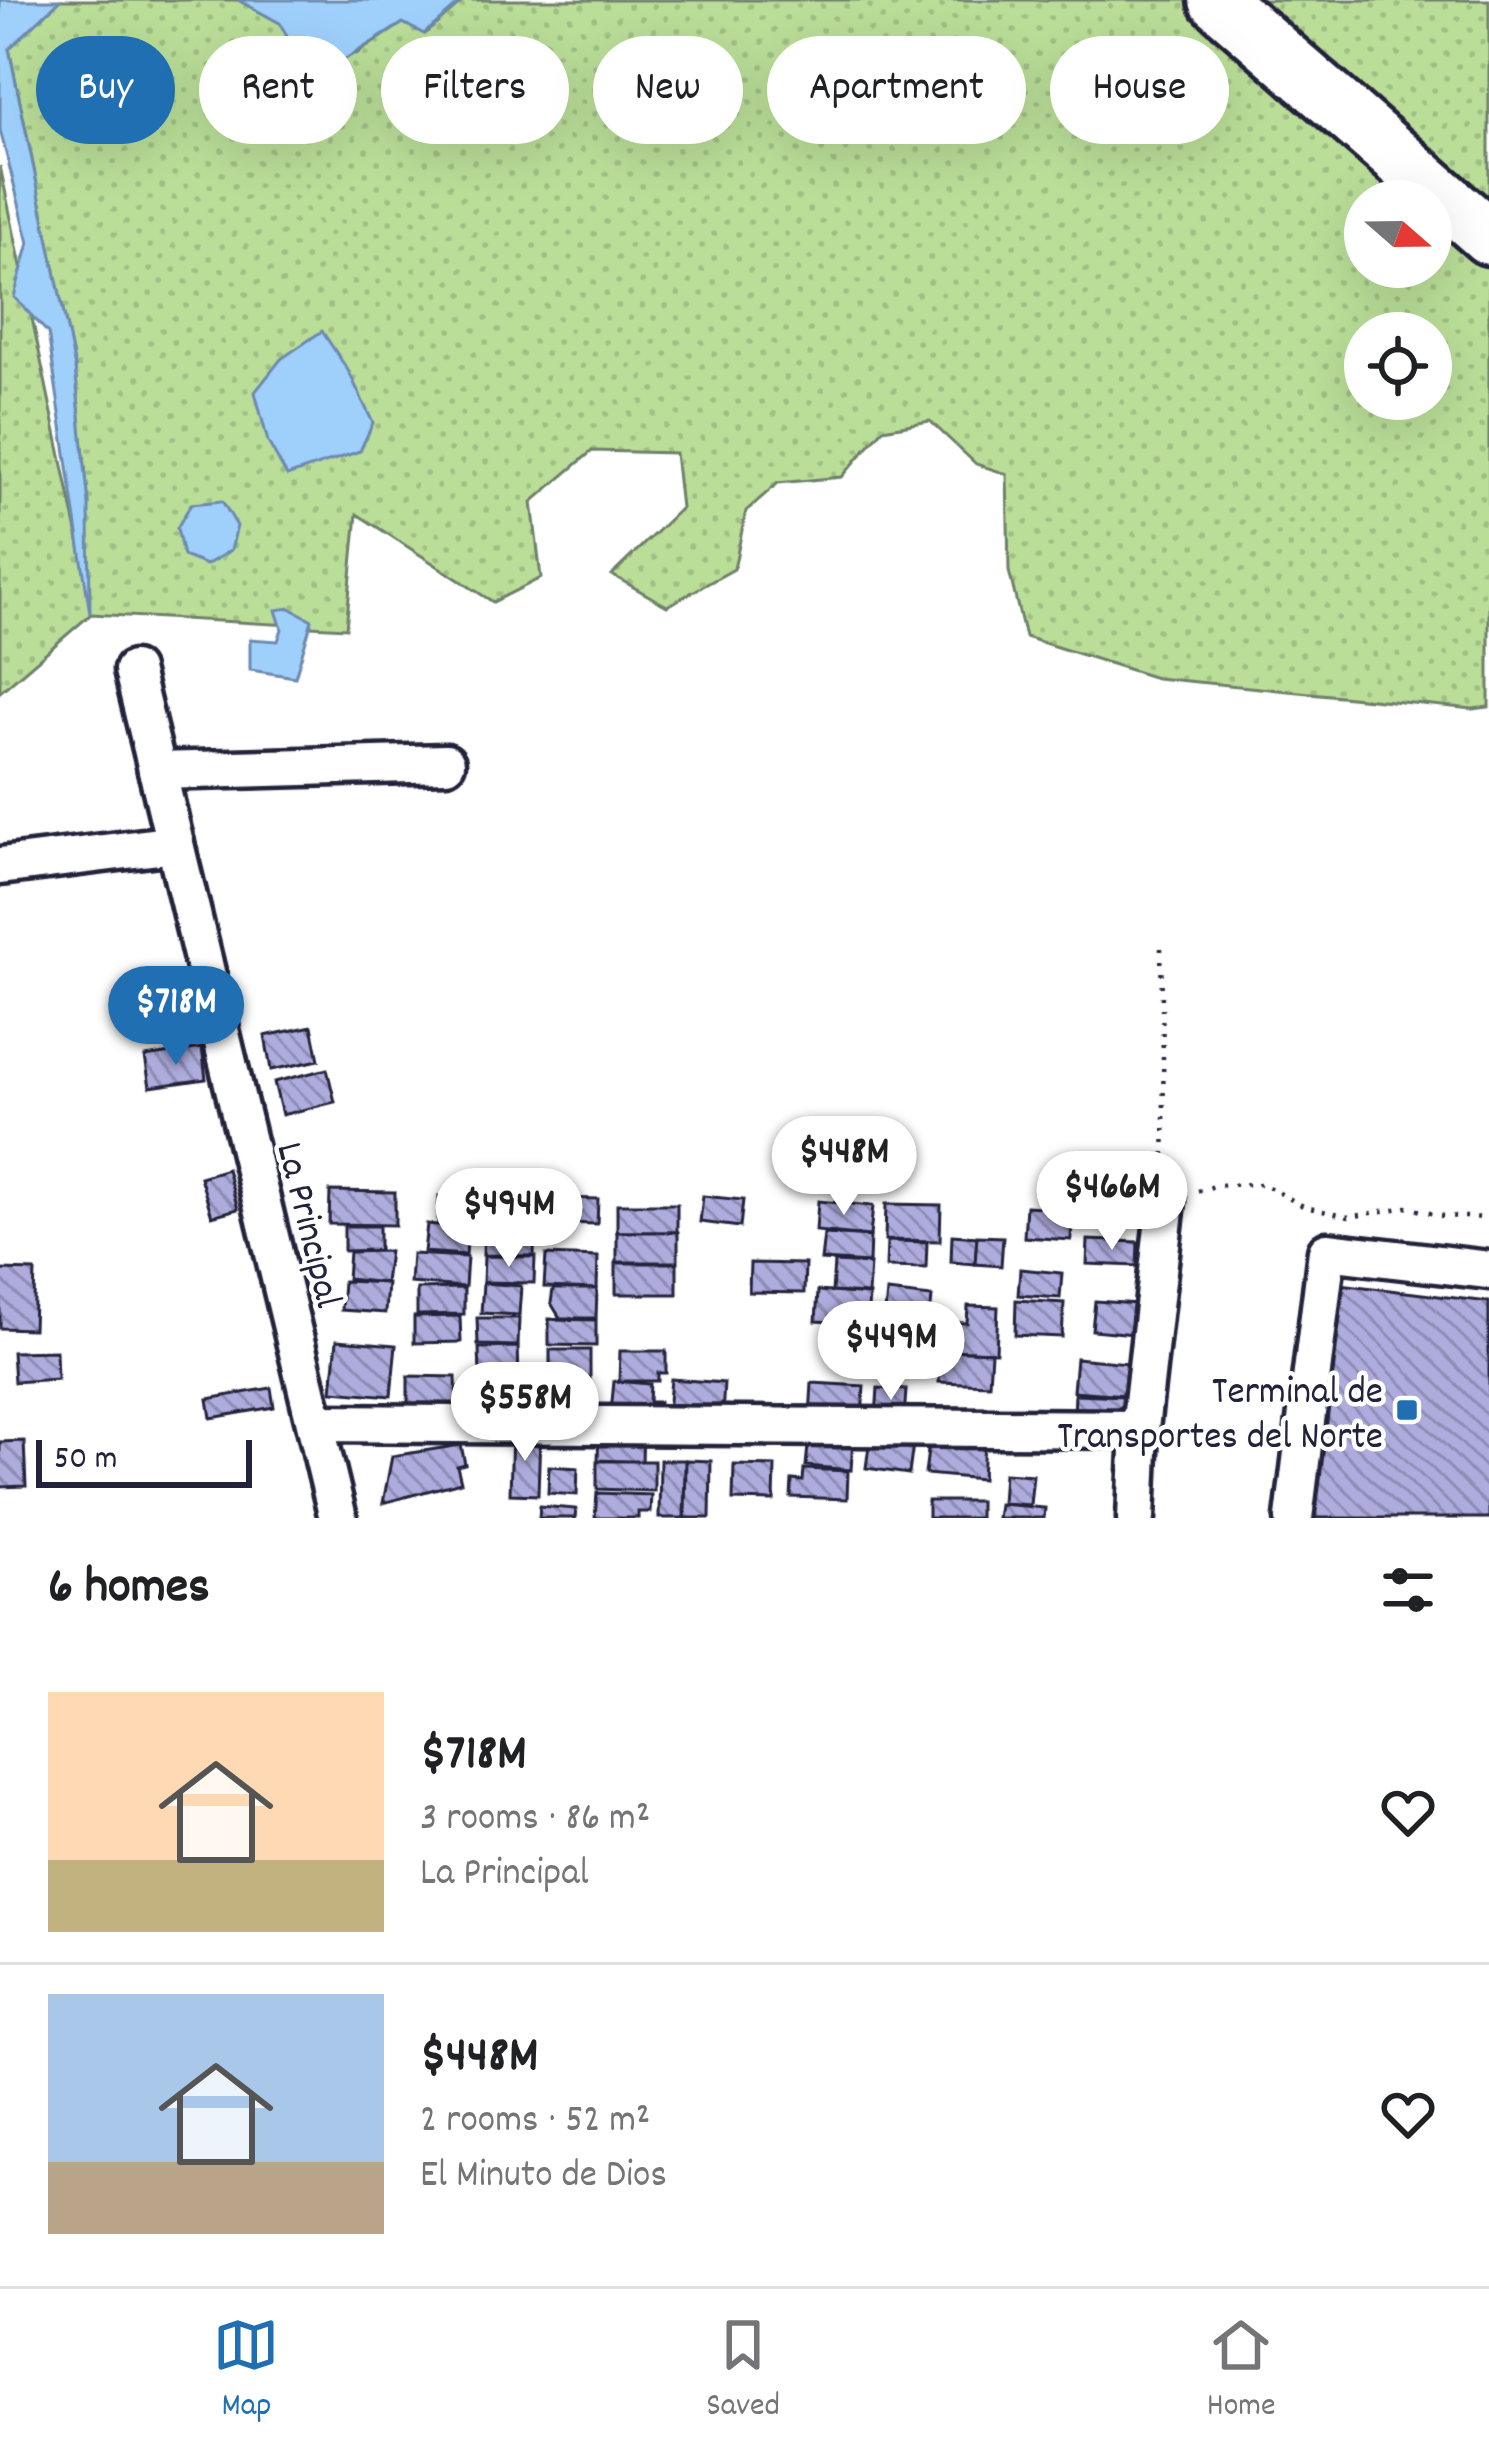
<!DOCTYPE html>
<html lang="en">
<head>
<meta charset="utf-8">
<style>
	body { margin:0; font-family:Dekko,sans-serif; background:#f2f2f2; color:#202124; height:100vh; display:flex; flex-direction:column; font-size:45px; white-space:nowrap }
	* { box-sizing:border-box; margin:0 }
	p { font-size:39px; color:#757577 }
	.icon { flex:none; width:66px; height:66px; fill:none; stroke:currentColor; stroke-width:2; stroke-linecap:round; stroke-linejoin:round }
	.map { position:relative; height:1518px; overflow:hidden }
	.sheet { display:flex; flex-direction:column; background:#fff; flex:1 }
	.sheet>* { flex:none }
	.hud { position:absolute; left:36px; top:36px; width:1419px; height:108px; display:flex; gap:24px }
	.needle { width:78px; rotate:110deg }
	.buttons { position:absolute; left:1344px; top:180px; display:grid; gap:24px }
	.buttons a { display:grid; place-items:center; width:108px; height:108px; border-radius:50%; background:#fff; box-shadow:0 12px 48px #0002; font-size:60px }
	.scale { position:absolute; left:36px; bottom:30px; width:216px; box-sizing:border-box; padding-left:12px; border:6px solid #22223b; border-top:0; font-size:33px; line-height:42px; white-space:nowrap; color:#22223b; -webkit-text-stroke:9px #fff; paint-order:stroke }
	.price { position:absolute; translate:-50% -102px; padding:0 27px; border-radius:42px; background:#fff; color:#222; font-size:39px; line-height:78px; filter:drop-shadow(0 3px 6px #0008) }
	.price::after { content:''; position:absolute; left:50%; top:72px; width:36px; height:27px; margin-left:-18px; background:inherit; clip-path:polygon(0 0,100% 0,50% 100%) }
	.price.current { background:#1f6fb2; color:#fff }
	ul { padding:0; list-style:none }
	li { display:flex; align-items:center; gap:36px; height:300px; padding:0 48px }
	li+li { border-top:3px solid #e0e0e0 }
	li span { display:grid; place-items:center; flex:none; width:336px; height:240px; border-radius:0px; color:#555 }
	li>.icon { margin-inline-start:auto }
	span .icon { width:144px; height:144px; fill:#fffc; stroke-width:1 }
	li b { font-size:51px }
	h2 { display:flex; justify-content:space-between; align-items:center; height:144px; padding:0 48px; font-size:51px }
	.pill { padding:0 42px; border-radius:54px; background:#fff; box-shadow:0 12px 48px #0002; font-size:42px; line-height:108px }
	.pill.current { background:#1f6fb2; color:#fff }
	.dock { display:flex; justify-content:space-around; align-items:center; height:168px; border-top:3px solid #e0e0e0; background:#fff; font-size:33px; color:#757577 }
	.dock a { display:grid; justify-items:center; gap:6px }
	.dock .current { color:#1f6fb2 }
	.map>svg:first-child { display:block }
	.grass { fill:url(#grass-dots); stroke:#6e806a; stroke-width:3; fill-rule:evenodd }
	.water { fill:#9fd0fc; stroke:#6d8aaf; stroke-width:3 }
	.building { fill:url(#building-back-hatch); stroke:#22223b; stroke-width:3 }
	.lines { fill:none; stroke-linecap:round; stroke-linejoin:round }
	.minor-casing { stroke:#22223b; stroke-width:45 }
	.highway-casing { stroke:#22223b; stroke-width:63 }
	.path { stroke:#22223b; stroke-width:4.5; stroke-dasharray:3 9; stroke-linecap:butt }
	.minor { stroke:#fff; stroke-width:36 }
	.highway { stroke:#fff; stroke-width:54 }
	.poi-dot { fill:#1f6fb2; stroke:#fff; stroke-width:4.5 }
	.labels { text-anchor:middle; stroke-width:9; stroke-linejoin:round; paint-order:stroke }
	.street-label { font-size:39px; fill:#22223b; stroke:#fff }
	.poi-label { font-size:39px; fill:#22223b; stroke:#fff; text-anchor:end }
</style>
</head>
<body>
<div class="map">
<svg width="1489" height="1518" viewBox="0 0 1489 1518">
	<defs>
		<pattern id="grass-dots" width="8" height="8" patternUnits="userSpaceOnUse" patternTransform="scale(3)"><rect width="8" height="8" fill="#bade98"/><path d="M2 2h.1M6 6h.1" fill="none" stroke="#a0be84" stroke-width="1.8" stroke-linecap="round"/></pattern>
		<pattern id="building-back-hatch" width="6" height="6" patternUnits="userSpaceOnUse" patternTransform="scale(3)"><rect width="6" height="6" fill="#aeacdd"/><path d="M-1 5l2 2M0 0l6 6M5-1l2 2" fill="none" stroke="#8d8cb4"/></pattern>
	</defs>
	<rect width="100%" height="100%" fill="#fff"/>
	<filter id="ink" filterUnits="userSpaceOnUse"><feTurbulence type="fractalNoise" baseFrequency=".00833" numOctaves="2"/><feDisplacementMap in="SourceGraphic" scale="24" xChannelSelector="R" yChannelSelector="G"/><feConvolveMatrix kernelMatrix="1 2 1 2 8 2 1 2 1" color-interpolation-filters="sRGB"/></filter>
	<g filter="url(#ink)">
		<path class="grass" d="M60,0H238L280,23L356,54L403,23L425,34L464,0H1489V707L1473,709L1156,678L1025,637L1009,571L1007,474L976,464L930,421L883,429L842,477L778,483L746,511L734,569L667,606L612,575L681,508L675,453L592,451L532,502L541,578L493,602L357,514L346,628L91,614L0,692V166L82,556L89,505L75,368L9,48ZM1365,201H1431V267H1365ZM1365,333H1431V399H1365Z"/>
		<g class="water">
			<path d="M0,0H60L9,49L75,368L89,505L90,614L48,333L14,297L29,243L0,130Z"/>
			<path d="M238,0H464L424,34L403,23L310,81L280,23Z"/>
			<path d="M322,331L349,372L373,423L360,451L287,476L268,442L255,392L281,359Z"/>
			<path d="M222,501L237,526L231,550L206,565L183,556L177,528L191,504Z"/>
			<path d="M290,608L312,620L295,677L250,670V639L278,641L282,629L276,610Z"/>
		</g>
		<g class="building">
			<path d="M312,1026L319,1060L271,1070L265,1036Z"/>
			<path d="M202,1048L206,1079L150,1087L145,1057Z"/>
			<path d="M327,1069L335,1102L282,1115L274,1082Z"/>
			<path d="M227,1169L238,1209L212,1216L200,1177Z"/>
			<path d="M330,1191L395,1192V1225L329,1224Z"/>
			<path d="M439,1196L470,1198L469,1223L438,1222Z"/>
			<path d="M703,1196L743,1200L740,1227L700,1222Z"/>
			<path d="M557,1198L598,1199L597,1224L556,1223Z"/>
			<path d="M818,1201L873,1206L870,1236L816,1231Z"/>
			<rect x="617" y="1204" width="60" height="28"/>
			<path d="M886,1204L941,1205L940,1241L885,1240Z"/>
			<path d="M1026,1206L1073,1209L1071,1240L1024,1237Z"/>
			<path d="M484,1222L535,1224L534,1256L483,1255Z"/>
			<path d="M427,1224L468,1228L466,1255L424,1252Z"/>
			<path d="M344,1226H379V1250L344,1251Z"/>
			<rect x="617" y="1232" width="61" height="30"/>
			<path d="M824,1234L870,1237L869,1263L821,1260Z"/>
			<path d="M952,1235L977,1237L975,1264L951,1262Z"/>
			<path d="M977,1236L1003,1237L1001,1266L975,1264Z"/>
			<path d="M1088,1240L1138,1242L1137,1266L1087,1264Z"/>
			<path d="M887,1241L927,1242L926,1268L886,1267Z"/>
			<path d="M389,1251L385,1283L347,1279L349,1252Z"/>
			<path d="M412,1254L467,1257L465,1287L410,1283Z"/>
			<path d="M546,1255L598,1257L597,1289L544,1287Z"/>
			<path d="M484,1256L535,1257L534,1283L483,1282Z"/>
			<path d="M834,1262L870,1264L868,1294L832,1292Z"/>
			<rect x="616" y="1263" width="61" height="31"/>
			<path d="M750,1263L805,1264L804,1293L749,1292Z"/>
			<path d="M1020,1269L1062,1273L1060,1298L1018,1295Z"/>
			<path d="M0,1270L35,1271L33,1329L0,1328Z"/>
			<path d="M343,1281L387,1283L385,1313L341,1310Z"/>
			<path d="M483,1283L521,1286L519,1315L481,1313Z"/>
			<path d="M1340,1284L1489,1302V1518H1311Z"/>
			<path d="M464,1288V1314L417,1315V1289Z"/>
			<path d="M553,1289H597L596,1318H560L551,1303Z"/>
			<path d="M818,1291L869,1295L867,1324L816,1321Z"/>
			<path d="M887,1292L932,1297L929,1328L884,1323Z"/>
			<path d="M1016,1300L1064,1303L1062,1337L1015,1335Z"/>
			<path d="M1095,1301L1137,1304L1135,1334L1092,1330Z"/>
			<path d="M968,1306L998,1307L996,1352L942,1350L943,1322L967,1323Z"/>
			<path d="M460,1316L461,1342L414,1343V1317Z"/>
			<path d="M477,1318H519L518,1346L478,1345Z"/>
			<path d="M549,1319L596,1320V1346L549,1345Z"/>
			<path d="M884,1325L929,1330L926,1360L880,1356Z"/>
			<path d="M337,1340L396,1345L391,1396L332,1391Z"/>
			<path d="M518,1347L519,1375L480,1376L479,1348Z"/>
			<rect x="550" y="1350" width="40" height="31"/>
			<path d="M941,1350L991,1352L989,1384L939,1382Z"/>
			<path d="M56,1351L57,1379L14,1382L12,1352Z"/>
			<path d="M620,1351H666V1373H658V1381H619Z"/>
			<path d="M1076,1358L1129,1363L1126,1395L1073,1391Z"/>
			<path d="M408,1376L456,1377L457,1406H408Z"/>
			<path d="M671,1379L724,1383L722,1416L668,1412Z"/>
			<path d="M614,1381L650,1384L649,1402H659L657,1415L611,1412Z"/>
			<path d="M812,1383L864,1386L862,1420L810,1416Z"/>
			<path d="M271,1388L274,1407L211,1418L208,1399Z"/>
			<path d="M878,1388L906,1390L904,1418L876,1416Z"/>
			<path d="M1075,1394L1125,1396V1416L1074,1415Z"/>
			<path d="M599,1430L643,1432L642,1462L598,1460Z"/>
			<path d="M512,1432L540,1433L538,1495L510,1494Z"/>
			<path d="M809,1436L853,1440L851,1470L806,1466Z"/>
			<path d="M870,1438L913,1444L909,1474L866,1468Z"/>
			<path d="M24,1441L26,1486L0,1487V1442Z"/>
			<path d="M984,1441L982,1479L925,1474L929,1442Z"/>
			<path d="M461,1445L465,1464L457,1466L461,1482L383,1503L392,1456Z"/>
			<path d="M660,1460H685L684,1518H659Z"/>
			<path d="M686,1460L711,1461L710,1518H685Z"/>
			<path d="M597,1461H654V1491L597,1489Z"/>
			<path d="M734,1465L775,1466L774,1501L733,1500Z"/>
			<path d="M549,1466L578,1468L577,1495L548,1493Z"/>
			<path d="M804,1469L848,1471L847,1499L791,1497L792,1480L803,1481Z"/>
			<path d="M1004,1473L1033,1475L1030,1505L1002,1503Z"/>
			<path d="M597,1493L651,1495L650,1512H638V1518H595Z"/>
			<rect x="928" y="1501" width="51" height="17"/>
			<path d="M999,1504L1045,1508L1044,1518H997Z"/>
			<path d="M540,1506L576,1509L575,1518H539Z"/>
		</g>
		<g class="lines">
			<defs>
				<g id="minor">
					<path d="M133,670L338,1518"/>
					<path d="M157,771L446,763"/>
					<path d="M0,866L175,844"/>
					<path d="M317,1423L1140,1429"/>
					<path d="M1136,1518L1140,1429L1166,1201"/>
					<path d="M1294,1518L1327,1251L1489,1270"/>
				</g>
				<path id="highway" d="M1217,0L1489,237"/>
			</defs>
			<use href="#minor" class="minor-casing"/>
			<use href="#highway" class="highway-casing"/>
			<g class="path">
				<path d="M1161,948L1165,1170"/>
				<path d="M1198,1191L1218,1185L1263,1184L1305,1207L1349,1217L1406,1207L1442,1216L1489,1218"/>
			</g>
			<use href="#minor" class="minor"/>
			<use href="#highway" class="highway"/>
		</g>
	</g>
	<rect class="poi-dot" x="1395" y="1398" width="24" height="24" rx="6"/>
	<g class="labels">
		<g class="street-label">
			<text transform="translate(312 1224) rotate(76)" y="14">La Principal</text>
		</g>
		<g class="poi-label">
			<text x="1383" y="1402">Terminal de<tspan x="1383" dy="45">Transportes del Norte</tspan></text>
		</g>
	</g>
</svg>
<div class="buttons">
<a><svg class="needle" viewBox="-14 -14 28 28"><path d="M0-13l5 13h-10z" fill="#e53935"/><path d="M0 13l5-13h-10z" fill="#757577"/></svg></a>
<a><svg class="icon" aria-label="locate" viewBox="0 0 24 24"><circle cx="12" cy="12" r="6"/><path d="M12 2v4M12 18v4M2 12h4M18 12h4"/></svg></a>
</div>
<div class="scale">50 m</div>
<b class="price current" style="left:176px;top:1068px">$718M</b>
<b class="price" style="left:844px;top:1218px">$448M</b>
<b class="price" style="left:1112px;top:1253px">$466M</b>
<b class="price" style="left:509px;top:1270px">$494M</b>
<b class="price" style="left:891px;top:1403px">$449M</b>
<b class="price" style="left:525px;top:1464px">$558M</b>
<div class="hud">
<a class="pill current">Buy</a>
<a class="pill">Rent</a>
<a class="pill">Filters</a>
<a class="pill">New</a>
<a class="pill">Apartment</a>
<a class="pill">House</a>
</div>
</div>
<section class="sheet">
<h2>6 homes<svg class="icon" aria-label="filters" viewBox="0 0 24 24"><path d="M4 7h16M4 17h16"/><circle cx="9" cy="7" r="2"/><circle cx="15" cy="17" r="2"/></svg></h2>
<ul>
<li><span style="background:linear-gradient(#ffd9b3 70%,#c2b280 0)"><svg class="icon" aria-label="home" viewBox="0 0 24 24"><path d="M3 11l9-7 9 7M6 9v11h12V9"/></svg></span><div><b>$718M</b><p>3 rooms · 86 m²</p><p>La Principal</p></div><svg class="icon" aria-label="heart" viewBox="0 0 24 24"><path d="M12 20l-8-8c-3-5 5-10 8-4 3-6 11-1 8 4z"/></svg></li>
<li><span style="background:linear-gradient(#a9c7e8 70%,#b9a48a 0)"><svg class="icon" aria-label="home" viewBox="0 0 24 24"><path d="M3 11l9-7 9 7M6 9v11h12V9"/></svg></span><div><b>$448M</b><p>2 rooms · 52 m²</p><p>El Minuto de Dios</p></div><svg class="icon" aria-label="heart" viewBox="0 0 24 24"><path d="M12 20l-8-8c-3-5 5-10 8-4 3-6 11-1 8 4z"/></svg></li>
</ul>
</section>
<nav class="dock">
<a class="current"><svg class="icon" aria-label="map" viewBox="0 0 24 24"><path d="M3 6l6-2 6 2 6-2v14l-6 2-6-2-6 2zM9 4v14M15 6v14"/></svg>Map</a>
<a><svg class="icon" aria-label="saved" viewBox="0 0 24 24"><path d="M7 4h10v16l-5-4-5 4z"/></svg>Saved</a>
<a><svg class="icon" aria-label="home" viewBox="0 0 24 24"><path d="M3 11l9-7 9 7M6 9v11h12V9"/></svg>Home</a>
</nav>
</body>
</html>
